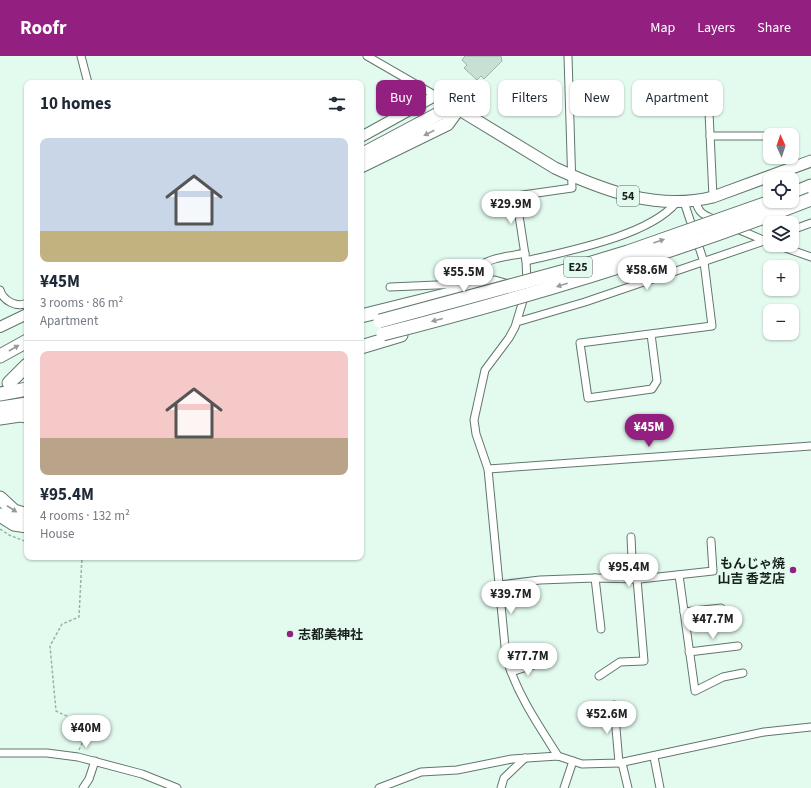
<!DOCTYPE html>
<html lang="en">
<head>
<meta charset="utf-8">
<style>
	body { margin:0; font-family:"Source Sans 3","Noto Sans JP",sans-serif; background:#f2f2f3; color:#1f2937; height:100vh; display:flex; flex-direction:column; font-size:15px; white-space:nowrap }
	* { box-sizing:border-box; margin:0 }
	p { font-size:13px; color:#747a83 }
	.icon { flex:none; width:22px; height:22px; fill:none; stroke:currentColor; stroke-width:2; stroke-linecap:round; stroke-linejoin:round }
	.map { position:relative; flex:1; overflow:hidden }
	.panel { position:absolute; left:24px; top:24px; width:340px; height:480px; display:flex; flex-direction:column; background:#fff; border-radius:8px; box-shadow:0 1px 3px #0004 }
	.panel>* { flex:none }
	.hud { position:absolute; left:376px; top:24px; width:375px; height:36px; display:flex; gap:8px }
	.needle { width:26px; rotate:357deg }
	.tools { position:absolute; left:763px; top:72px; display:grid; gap:8px }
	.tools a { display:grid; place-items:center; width:36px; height:36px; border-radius:8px; background:#fff; box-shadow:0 1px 3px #0004; font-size:20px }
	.price { position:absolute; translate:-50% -34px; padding:0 9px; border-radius:14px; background:#fff; color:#222; font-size:13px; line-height:26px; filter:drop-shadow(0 1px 2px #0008) }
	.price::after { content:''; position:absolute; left:50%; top:24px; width:12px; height:9px; margin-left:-6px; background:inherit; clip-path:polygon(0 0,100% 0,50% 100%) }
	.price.current { background:#932080; color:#fff }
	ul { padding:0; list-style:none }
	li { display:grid; align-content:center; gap:8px; height:212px; padding:0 16px }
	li+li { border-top:1px solid #e0e1e3 }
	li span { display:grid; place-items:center; height:124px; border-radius:8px; color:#555 }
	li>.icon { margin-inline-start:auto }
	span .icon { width:72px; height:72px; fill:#fffc; stroke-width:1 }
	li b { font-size:17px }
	h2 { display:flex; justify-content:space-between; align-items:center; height:48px; padding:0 16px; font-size:17px }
	.chip { padding:0 14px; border-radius:8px; background:#fff; box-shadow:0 1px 3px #0004; font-size:14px; line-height:36px }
	.chip.current { background:#932080; color:#fff }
	header { display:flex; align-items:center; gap:24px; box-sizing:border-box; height:56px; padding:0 20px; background:#932080; color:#fff }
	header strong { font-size:19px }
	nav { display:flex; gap:22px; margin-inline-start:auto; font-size:14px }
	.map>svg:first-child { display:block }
	.building { fill:#c8e0d4; stroke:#9db4a8 }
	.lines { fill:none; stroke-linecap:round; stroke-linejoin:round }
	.street-casing { stroke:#61776c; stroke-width:9 }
	.secondary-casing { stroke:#61776c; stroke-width:12 }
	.primary-casing { stroke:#61776c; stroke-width:13 }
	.highway-casing { stroke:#61776c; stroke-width:15 }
	.path { stroke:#9db0a6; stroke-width:1.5; stroke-dasharray:3 2; stroke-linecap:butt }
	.street { stroke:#fff; stroke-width:7 }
	.secondary { stroke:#fff; stroke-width:10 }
	.primary { stroke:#fff; stroke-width:11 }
	.highway { stroke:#fff; stroke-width:13 }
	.highway-bridge-casing { stroke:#61776c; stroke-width:15; stroke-linecap:butt }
	.highway-bridge { stroke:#fff; stroke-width:13 }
	.oneway { fill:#989b99 }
	.poi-dot { fill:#932080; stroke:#e3fbef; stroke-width:1.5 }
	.labels { text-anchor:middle; stroke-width:4; stroke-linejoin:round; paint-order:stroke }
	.shield { fill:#e3fbef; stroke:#56625c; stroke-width:1 }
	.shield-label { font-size:12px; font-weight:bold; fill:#19211d }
	.poi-label { font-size:13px; font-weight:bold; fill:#19211d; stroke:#e3fbef; text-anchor:end }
</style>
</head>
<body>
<header>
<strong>Roofr</strong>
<nav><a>Map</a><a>Layers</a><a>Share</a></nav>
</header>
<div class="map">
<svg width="811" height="732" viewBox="0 0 811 732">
	<rect width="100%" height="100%" fill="#e3fbef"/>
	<path class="building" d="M465,0H501L502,5L484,23L481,20L477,24L464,12L467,9L462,4Z"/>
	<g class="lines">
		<defs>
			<g id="street">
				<path d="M81,0L88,27"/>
				<path d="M367,0L457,52"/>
				<path d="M708,35L713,141"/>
				<path d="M710,80H770"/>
				<path d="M696,145C698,158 706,160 716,164"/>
				<path d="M735,172L768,186"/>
				<path d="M792,174L811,167"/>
				<path d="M777,189L811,201"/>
				<path d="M526,205C568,195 648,180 676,147"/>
				<path d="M527,226L526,205L516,140L572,132L568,0"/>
				<path d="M390,231L460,228C470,224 472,216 480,210C491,201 512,200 525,197"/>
				<path d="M0,234C3,245 17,252 27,247"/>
				<path d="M525,238L515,271L509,282L485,314L474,364L476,378L488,413L506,601C517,638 537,667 558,700"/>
				<path d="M517,266L585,246L770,183"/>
				<path d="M651,278L657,325L652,333L588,342L580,287L712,270L704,206L684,146"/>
				<path d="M488,413L811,390"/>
				<path d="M631,481L633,523"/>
				<path d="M679,519L695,635L723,621L743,617"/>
				<path d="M595,522L601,573"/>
				<path d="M499,529L540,524L595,522L640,523L713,515L711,485"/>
				<path d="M684,556L721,552"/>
				<path d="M689,596L738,590"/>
				<path d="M511,616L540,607"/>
				<path d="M599,620L620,606L644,605L637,523"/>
				<path d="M614,649L619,707"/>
				<path d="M0,697H47L78,701L142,718L177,732"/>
				<path d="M654,701L660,732"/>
				<path d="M622,707L628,732"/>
				<path d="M83,732L89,723L95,705"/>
				<path d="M379,732L421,716L457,714L512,703L558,700L582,708L619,707L764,676L811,671"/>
				<path d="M501,732L504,722L525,702"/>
				<path d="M564,732L573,705"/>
			</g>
			<g id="secondary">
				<path d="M361,81L435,40"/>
				<path d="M0,271L27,258"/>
			</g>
			<path id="primary" d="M458,53L555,112C605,135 658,155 713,141L811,105"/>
			<g id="highway">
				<path d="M361,99L440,57L458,53"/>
				<path d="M361,110L447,68L458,53"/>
				<path d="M792,138L811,130"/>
				<path d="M361,260L494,227L508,231"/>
				<path d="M361,291L401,279"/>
				<path d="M0,300L27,285"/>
				<path d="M9,327L27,309"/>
				<path d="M0,338L27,333"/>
				<path d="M0,352L27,348"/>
				<path d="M0,362L20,359L27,360"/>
				<path d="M0,442L14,455L27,459"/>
				<path d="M0,459L14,468L27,470"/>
			</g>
		</defs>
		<use href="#street" class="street-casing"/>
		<use href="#secondary" class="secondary-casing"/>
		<use href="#primary" class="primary-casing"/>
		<use href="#highway" class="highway-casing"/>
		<g class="path">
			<path d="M0,473L9,479L27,486"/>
			<path d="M79,694L87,677L71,662L56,655L50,590L62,568L79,561L82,501"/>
		</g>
		<use href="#street" class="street"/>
		<use href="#secondary" class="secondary"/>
		<use href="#primary" class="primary"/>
		<use href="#highway" class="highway"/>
		<defs>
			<g id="highway-bridge">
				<path d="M380,265L565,215L628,196L773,145"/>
				<path d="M383,278C528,241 671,198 811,143"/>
			</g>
		</defs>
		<use href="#highway-bridge" class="highway-bridge-casing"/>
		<use href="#highway-bridge" class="highway-bridge"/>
	</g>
	<defs><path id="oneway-solid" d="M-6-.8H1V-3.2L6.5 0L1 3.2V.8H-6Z"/></defs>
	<g class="oneway">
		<use href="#oneway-solid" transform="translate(429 77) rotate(153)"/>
		<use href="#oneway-solid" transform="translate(659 185) rotate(-19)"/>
		<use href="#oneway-solid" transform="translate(562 229) rotate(163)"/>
		<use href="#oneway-solid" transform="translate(437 264) rotate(165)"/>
		<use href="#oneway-solid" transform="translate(14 292) rotate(-30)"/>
		<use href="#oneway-solid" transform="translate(12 453) rotate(33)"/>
	</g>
	<g class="poi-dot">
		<circle cx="793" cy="514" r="4"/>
		<circle cx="290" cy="578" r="4"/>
	</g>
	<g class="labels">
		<g class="shield">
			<rect x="617" y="130" width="22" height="20" rx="3"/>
			<rect x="564" y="201" width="28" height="20" rx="3"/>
		</g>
		<g class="shield-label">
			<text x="628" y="144">54</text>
			<text x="578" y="215">E25</text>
		</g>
		<g class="poi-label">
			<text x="785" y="512">もんじゃ焼<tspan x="785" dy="15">山吉 香芝店</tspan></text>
			<text x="298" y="583" text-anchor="start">志都美神社</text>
		</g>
	</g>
</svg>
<div class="tools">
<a><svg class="needle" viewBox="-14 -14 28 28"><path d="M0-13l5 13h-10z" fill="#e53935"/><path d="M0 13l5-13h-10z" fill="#747a83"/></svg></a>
<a><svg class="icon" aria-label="locate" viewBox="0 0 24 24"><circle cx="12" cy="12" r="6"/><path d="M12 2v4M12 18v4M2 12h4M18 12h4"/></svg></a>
<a><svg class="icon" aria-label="layers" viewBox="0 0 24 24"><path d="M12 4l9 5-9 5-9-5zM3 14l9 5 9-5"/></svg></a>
<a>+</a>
<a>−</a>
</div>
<b class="price" style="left:511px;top:169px">¥29.9M</b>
<b class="price" style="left:647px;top:235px">¥58.6M</b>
<b class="price" style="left:464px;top:237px">¥55.5M</b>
<b class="price current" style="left:649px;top:392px">¥45M</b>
<b class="price" style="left:629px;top:532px">¥95.4M</b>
<b class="price" style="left:511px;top:559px">¥39.7M</b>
<b class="price" style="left:713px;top:584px">¥47.7M</b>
<b class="price" style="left:528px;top:621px">¥77.7M</b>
<b class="price" style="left:607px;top:679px">¥52.6M</b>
<b class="price" style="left:86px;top:693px">¥40M</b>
<div class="hud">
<a class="chip current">Buy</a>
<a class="chip">Rent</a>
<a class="chip">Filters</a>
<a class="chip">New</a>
<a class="chip">Apartment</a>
</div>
<section class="panel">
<h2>10 homes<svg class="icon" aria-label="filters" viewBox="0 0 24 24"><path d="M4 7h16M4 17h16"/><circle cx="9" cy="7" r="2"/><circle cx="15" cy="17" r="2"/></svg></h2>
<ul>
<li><span style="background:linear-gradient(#c9d6e8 75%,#c2b280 0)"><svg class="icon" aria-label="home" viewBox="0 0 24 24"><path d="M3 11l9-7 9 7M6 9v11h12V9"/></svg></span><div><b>¥45M</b><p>3 rooms · 86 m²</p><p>Apartment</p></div></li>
<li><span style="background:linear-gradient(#f6c9c9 70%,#b9a48a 0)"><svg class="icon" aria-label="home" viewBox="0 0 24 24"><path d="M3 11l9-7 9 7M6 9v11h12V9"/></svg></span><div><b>¥95.4M</b><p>4 rooms · 132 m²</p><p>House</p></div></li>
</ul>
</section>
</div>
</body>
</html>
